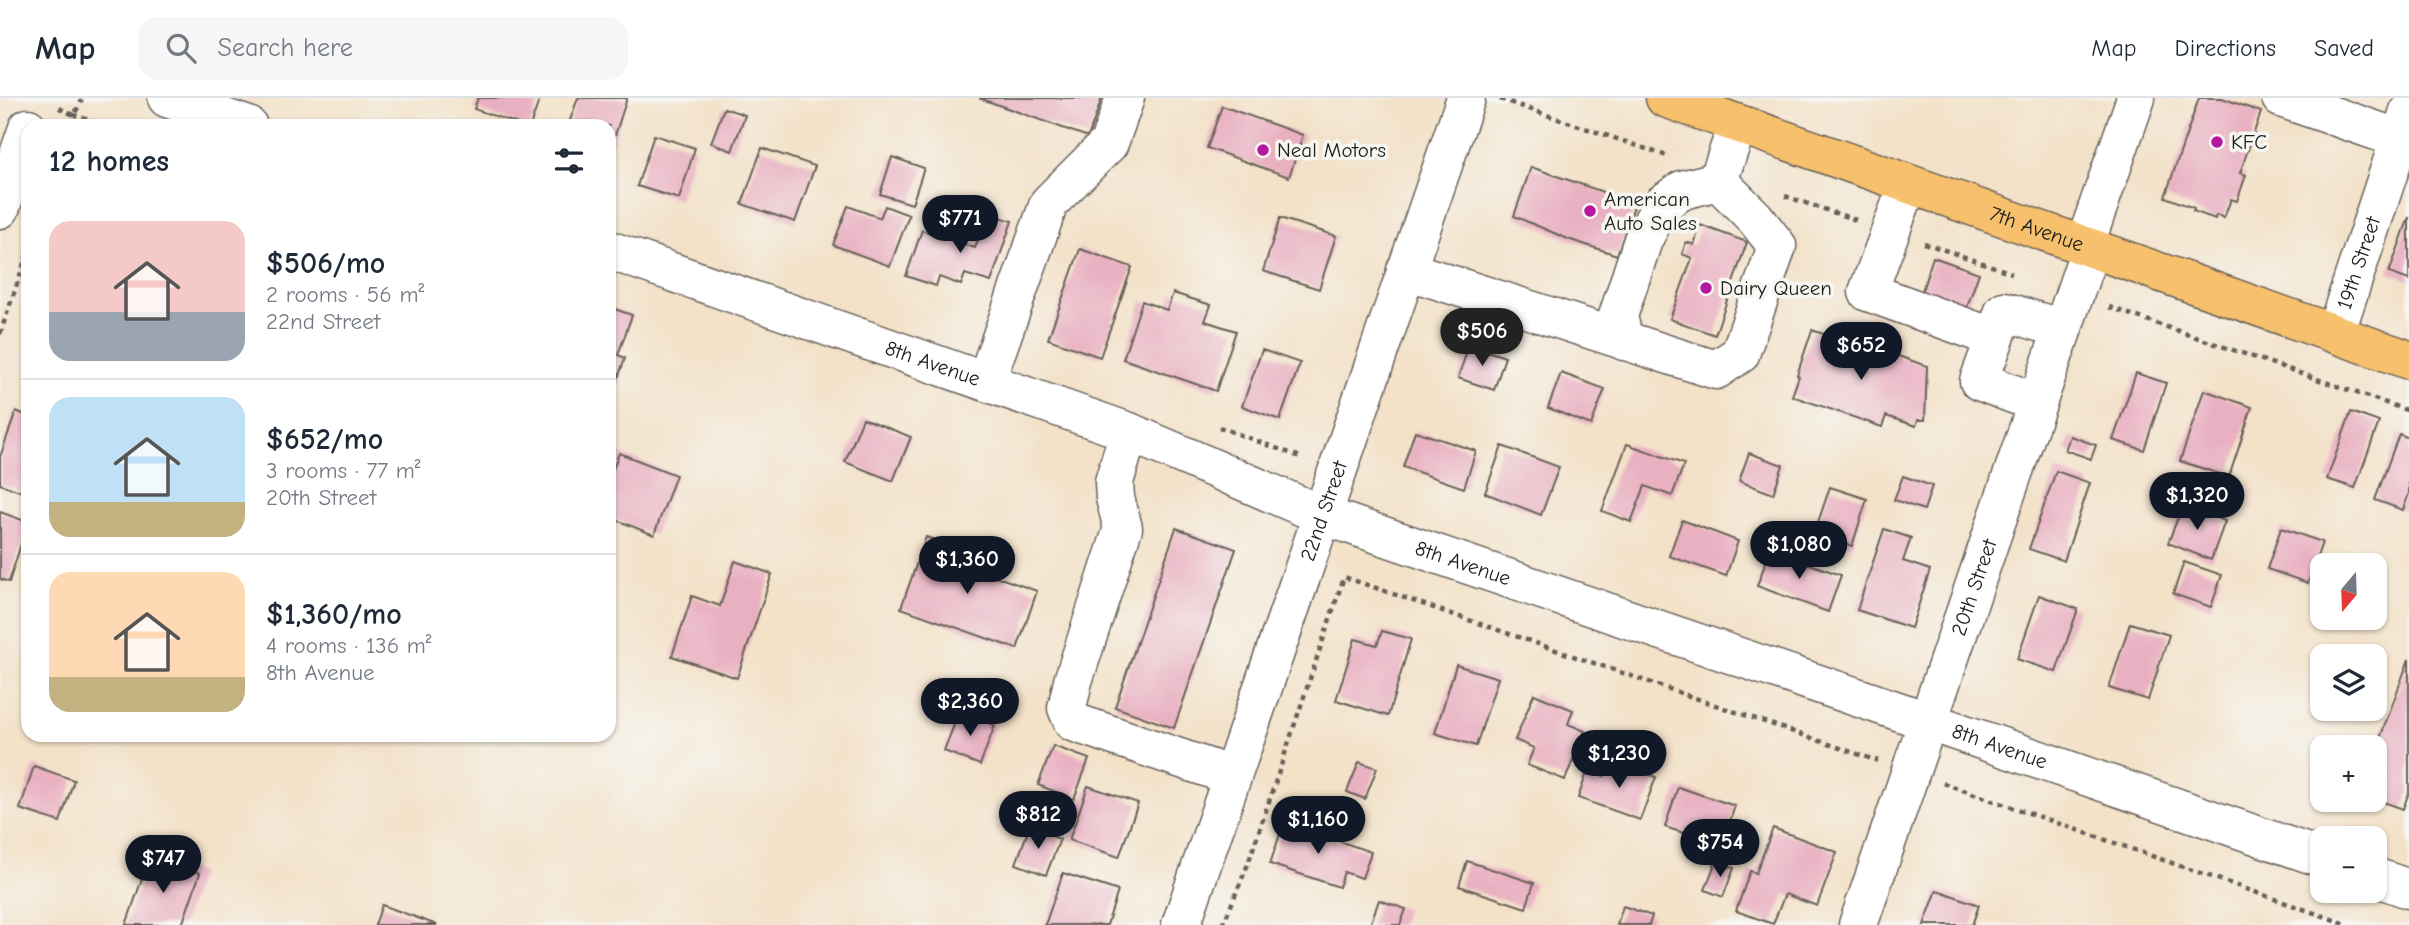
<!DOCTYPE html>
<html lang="en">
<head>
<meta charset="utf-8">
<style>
	body { margin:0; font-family:"Comic Neue",sans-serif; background:#f6f6f7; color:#1f2937; height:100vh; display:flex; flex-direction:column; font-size:26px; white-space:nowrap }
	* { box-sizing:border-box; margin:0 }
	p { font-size:23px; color:#747a83 }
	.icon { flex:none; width:38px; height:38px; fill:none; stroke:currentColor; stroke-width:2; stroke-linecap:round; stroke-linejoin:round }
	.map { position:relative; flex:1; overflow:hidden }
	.details { position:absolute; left:21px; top:21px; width:595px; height:623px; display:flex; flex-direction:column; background:#fff; border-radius:21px; box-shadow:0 2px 5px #0004 }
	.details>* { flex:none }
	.needle { width:46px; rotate:199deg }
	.tools { position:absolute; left:2310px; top:455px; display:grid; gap:14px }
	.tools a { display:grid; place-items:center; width:77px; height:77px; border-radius:14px; background:#fff; box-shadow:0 2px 5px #0004; font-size:35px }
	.price { position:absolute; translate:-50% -60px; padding:0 16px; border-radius:24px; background:#111827; color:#fff; font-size:23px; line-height:46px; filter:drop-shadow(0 2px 4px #0008) }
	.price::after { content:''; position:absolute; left:50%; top:42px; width:21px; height:16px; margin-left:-10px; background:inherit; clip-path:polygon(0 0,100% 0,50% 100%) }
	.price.active { background:#222; color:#fff }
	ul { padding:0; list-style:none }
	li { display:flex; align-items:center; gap:21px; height:175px; padding:0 28px }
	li+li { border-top:2px solid #e0e1e3 }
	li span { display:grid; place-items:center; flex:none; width:196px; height:140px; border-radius:21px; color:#555 }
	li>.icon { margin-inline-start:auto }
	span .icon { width:84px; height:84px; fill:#fffc; stroke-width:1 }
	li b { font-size:30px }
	h2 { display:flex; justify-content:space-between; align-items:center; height:84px; padding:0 28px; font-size:30px }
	header { display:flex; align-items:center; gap:42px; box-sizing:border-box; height:98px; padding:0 35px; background:#fff; border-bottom:2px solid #e0e1e3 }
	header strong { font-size:33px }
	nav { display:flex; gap:38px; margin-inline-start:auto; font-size:24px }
	.search { width:490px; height:63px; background:#f6f6f7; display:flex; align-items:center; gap:18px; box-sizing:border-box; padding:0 24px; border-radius:21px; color:#747a83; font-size:26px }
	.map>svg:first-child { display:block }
	.building { fill:#e9b0c1 }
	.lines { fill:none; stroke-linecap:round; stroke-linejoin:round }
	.minor-casing { stroke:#676158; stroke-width:41 }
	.major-casing { stroke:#676158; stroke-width:41 }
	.path { stroke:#676158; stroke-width:4.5; stroke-dasharray:5 5; stroke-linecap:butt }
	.minor { stroke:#fff; stroke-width:38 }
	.major { stroke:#f7c06c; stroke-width:38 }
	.poi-dot { fill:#b5179e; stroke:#f6f6f2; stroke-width:2.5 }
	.labels { text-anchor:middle; stroke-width:7; stroke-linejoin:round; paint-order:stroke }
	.poi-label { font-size:21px; fill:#1c1c1c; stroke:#f6f6f2; text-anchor:start }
	.street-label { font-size:21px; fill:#1c1c1c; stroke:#f6f6f2 }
</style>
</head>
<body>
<header>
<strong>Map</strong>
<div class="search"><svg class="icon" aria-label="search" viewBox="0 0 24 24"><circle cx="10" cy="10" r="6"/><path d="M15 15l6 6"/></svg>Search here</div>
<nav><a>Map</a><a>Directions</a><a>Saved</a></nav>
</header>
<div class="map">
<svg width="2409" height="827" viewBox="0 0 2409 827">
	<rect width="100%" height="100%" fill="#f6f6f2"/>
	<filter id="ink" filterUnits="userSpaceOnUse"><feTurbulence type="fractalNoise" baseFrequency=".0143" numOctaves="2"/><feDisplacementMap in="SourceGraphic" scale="14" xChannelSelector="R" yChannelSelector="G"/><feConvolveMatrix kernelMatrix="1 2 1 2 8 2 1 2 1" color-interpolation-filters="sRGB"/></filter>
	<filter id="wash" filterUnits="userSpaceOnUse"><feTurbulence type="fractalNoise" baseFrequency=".00686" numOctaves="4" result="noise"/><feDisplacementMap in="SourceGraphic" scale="28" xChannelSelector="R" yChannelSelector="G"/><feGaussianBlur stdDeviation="1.57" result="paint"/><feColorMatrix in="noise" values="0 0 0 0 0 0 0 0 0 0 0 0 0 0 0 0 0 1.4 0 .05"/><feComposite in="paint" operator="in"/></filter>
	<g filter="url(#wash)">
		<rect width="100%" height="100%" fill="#f3e1c8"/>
		<g id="blocks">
			<g class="building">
				<path d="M478,0H540L530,28H524L474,11Z"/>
				<path d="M578,0H627L610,53L609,28H568Z"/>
				<path d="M979,0H1102L1088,39Z"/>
				<path d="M2199,0H2222L2261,14L2240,75L2246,77L2237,103L2231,101L2224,120L2216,117L2215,121L2193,113L2194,110L2165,99Z"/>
				<path d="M1222,8L1303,37L1289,79L1207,50Z"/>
				<path d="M724,10L745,17L732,53L711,45Z"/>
				<path d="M654,37L695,50L679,101L637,88Z"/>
				<path d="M762,50L815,68L795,124L742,106Z"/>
				<path d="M892,59L924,70L912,106L880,96Z"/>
				<path d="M1531,69L1635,105L1617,157L1568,141L1514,118Z"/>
				<path d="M848,108L880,120L885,108L909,117L890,168L833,147Z"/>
				<path d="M987,115L1012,123L991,184L965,176L961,187L939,179L936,188L906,178L922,132L975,150Z"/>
				<path d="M2409,119V182L2389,175Z"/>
				<path d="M1280,120L1336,138L1319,191L1263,173Z"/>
				<path d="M1700,127L1747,144L1715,237L1670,221L1692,160L1682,156L1686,144L1694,147Z"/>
				<path d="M1080,151L1132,169L1100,259L1048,241Z"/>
				<path d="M1933,159L1979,175L1966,212L1921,196Z"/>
				<path d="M1173,195L1211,207L1205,223L1236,233L1216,293L1123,261L1142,203L1167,212Z"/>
				<path d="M609,209L632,217L618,257L625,260L612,298L609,297Z"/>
				<path d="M1812,232L1880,256L1881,252L1927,268L1925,322H1918L1916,328L1886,318L1882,329L1792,298L1799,278L1797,277Z"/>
				<path d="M1469,247L1505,259L1494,292L1458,280Z"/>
				<path d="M1262,252L1300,265L1280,322L1242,308Z"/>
				<path d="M1561,275L1605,291L1591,327L1548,310Z"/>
				<path d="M2136,275L2166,285L2144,352L2113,342Z"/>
				<path d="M2204,292L2252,309L2229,379L2180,363Z"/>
				<path d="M16,313L28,318V396L0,386V359Z"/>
				<path d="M2351,314L2379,324L2355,390L2327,381Z"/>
				<path d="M863,320L911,339L893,383L845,364Z"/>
				<path d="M1415,333L1476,353L1464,390L1403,369Z"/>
				<path d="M2399,336L2409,340V395L2403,412L2375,402Z"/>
				<path d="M2070,338L2096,347L2091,361L2065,352Z"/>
				<path d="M1627,346L1684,366L1672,398L1645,388L1631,424L1602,413Z"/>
				<path d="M1502,348L1559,369L1541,417L1485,395Z"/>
				<path d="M619,355L676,377L654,437L609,419V382Z"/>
				<path d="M1749,355L1783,367L1773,396L1739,383Z"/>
				<path d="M2056,373L2090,385L2064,463L2029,451Z"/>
				<path d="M1903,378L1932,388L1924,412L1894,402Z"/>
				<path d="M1830,389L1867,401L1852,448L1814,436Z"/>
				<path d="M2183,407L2225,423L2211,462L2168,445Z"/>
				<path d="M0,414L28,424L9,484L0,481Z"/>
				<path d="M1682,422L1738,443L1726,478L1669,458Z"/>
				<path d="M1176,430L1236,451L1174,630L1115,609Z"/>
				<path d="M2281,430L2322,444L2308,485L2267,471Z"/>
				<path d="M1884,431L1911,440L1903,463L1930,472L1911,530L1857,512Z"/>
				<path d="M926,439L967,454L963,467L1037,493L1017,551L901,510Z"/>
				<path d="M1770,452L1841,477L1828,514L1757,488Z"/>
				<path d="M735,463L772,476L737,580L672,558L692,498L720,508Z"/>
				<path d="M2184,464L2222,477L2211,509L2173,496Z"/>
				<path d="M2039,497L2078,511L2056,574L2017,561Z"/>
				<path d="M2130,525L2169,537L2148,602L2109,590Z"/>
				<path d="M1382,533L1411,541L1388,618L1336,602L1355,541L1377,547Z"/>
				<path d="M2409,561V694L2403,711L2375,701V654Z"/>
				<path d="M1456,567L1498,580L1476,648L1435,635Z"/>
				<path d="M1534,596L1573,612L1568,626L1585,633L1565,682L1527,667L1534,650L1515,642Z"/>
				<path d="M959,614L995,627L980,667L944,653Z"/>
				<path d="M1053,648L1089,661L1074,701L1038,687Z"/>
				<path d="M1609,662L1656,679L1640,722L1578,700L1588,672L1604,678Z"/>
				<path d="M1359,664L1377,670L1365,701L1347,694Z"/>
				<path d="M34,668L74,682L60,724L20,711Z"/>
				<path d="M1088,688L1138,705L1119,759L1069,742Z"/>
				<path d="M1678,689L1735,708L1721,749L1711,746L1706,760L1690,755L1696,739L1665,729Z"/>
				<path d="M1284,724L1371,754L1362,780L1344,774L1339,789L1270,766Z"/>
				<path d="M1029,730L1060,741L1046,777L1016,766Z"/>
				<path d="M1773,730L1837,754L1817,808L1785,796L1773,826L1736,813L1750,773L1756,775Z"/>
				<path d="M150,758L200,775L182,827H126Z"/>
				<path d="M1467,763L1534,785L1526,810L1459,788Z"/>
				<path d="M1716,763L1734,770L1723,799L1705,792Z"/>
				<path d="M1063,775L1118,793L1107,827H1045Z"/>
				<path d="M1937,792L1979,807L1972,827H1924Z"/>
				<path d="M1379,802L1406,811L1400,827H1370Z"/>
				<path d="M382,807L437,827H375Z"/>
				<path d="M1623,808L1652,818L1649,827H1617Z"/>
			</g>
		</g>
	</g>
	<g filter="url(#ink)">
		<use href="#blocks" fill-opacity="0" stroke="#676158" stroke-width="2"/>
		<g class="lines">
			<defs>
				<g id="minor">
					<path d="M167,0L248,28"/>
					<path d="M2281,0L2400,41"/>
					<path d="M1718,83L1738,26"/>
					<path d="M1908,86L1868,194L1995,240L1979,283L2037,305"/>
					<path d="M0,111L28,30"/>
					<path d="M2084,149L2136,0"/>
					<path id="s1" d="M609,152L1129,334L1322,417L1927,623L2322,760"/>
					<path d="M1406,172L1716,272L1740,256L1777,148L1755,120L1718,83L1682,92L1661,107L1643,142L1618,218L1624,243"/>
					<path id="s2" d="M2335,236L2409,13"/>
					<path d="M1995,240L2004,213L2062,231"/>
					<path d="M986,283L1049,105L1109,45L1125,0"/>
					<path d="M1129,334L1114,384L1115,400L1123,430L1073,583L1067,610L1073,624L1232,678"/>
					<path d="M2375,779L2409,791"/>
					<path id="s3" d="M1181,827L1466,0"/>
					<path id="s4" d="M1858,827L2090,151"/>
				</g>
				<g id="major">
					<path id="s5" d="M1665,0L2409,262"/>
				</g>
			</defs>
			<use href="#minor" class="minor-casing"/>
			<use href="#major" class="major-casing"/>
			<g class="path">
				<path d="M1500,1L1667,58"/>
				<path d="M59,10L74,17L82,2"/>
				<path d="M71,28L74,17L107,28"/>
				<path d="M1785,98L1856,122"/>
				<path d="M1924,145L2012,175"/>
				<path d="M2109,209L2409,313"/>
				<path d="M0,236L28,154"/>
				<path d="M1219,329L1303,360"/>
				<path d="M1943,685L2349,827"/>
				<path d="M2351,737L2361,740"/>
				<path d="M1223,827L1248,766L1344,479L1878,663"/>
			</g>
			<use href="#minor" class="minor"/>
			<use href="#major" class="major"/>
		</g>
	</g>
	<g class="poi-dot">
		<circle cx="2217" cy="44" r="7"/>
		<circle cx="1263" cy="52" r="7"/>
		<circle cx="1590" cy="113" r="7"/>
		<circle cx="1706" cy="190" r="7"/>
	</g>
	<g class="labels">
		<g class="poi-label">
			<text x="2231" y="51">KFC</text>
			<text x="1277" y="59">Neal Motors</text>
			<text x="1604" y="108">American<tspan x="1604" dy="24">Auto Sales</tspan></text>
			<text x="1720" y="197">Dairy Queen</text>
		</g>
		<g class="street-label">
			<text dy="7" stroke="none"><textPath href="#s5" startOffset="394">7th Avenue</textPath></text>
			<text dy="7" stroke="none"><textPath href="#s2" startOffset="75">19th Street</textPath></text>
			<text dy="7" stroke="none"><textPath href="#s1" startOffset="343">8th Avenue</textPath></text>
			<text dy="7" stroke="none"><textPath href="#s3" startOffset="438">22nd Street</textPath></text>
			<text dy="7" stroke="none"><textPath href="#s1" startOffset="910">8th Avenue</textPath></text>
			<text dy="7" stroke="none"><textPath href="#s4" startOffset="357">20th Street</textPath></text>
			<text dy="7" stroke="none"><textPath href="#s1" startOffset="1477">8th Avenue</textPath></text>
		</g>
	</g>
</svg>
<div class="tools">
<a><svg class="needle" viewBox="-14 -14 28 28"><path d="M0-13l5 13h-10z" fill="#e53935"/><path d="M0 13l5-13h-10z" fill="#747a83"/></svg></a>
<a><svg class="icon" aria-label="layers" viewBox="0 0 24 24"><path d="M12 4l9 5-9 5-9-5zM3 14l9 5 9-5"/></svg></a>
<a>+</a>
<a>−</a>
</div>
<b class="price" style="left:960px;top:157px">$771</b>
<b class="price active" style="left:1482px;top:270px">$506</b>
<b class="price" style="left:1861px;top:284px">$652</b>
<b class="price" style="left:2197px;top:434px">$1,320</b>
<b class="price" style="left:1799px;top:483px">$1,080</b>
<b class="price" style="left:967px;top:498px">$1,360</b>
<b class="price" style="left:970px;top:640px">$2,360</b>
<b class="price" style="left:1619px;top:692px">$1,230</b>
<b class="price" style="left:1038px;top:753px">$812</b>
<b class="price" style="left:1318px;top:758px">$1,160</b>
<b class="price" style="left:1720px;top:781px">$754</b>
<b class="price" style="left:163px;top:797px">$747</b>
<section class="details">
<h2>12 homes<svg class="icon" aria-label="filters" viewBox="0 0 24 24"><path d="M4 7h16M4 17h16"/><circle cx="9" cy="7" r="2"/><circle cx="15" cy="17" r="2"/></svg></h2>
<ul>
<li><span style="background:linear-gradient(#f6c9c9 65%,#9aa5b1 0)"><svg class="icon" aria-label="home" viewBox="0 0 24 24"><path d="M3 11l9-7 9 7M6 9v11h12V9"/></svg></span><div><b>$506/mo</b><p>2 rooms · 56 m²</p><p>22nd Street</p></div></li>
<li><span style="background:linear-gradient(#bfe0f5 75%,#c2b280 0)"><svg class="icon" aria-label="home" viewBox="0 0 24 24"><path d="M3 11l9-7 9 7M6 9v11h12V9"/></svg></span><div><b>$652/mo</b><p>3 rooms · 77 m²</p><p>20th Street</p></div></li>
<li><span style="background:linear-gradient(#ffd9b3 75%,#c2b280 0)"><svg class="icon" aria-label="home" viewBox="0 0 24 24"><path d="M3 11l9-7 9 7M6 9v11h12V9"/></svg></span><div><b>$1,360/mo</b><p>4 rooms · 136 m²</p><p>8th Avenue</p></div></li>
</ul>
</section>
</div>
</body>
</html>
